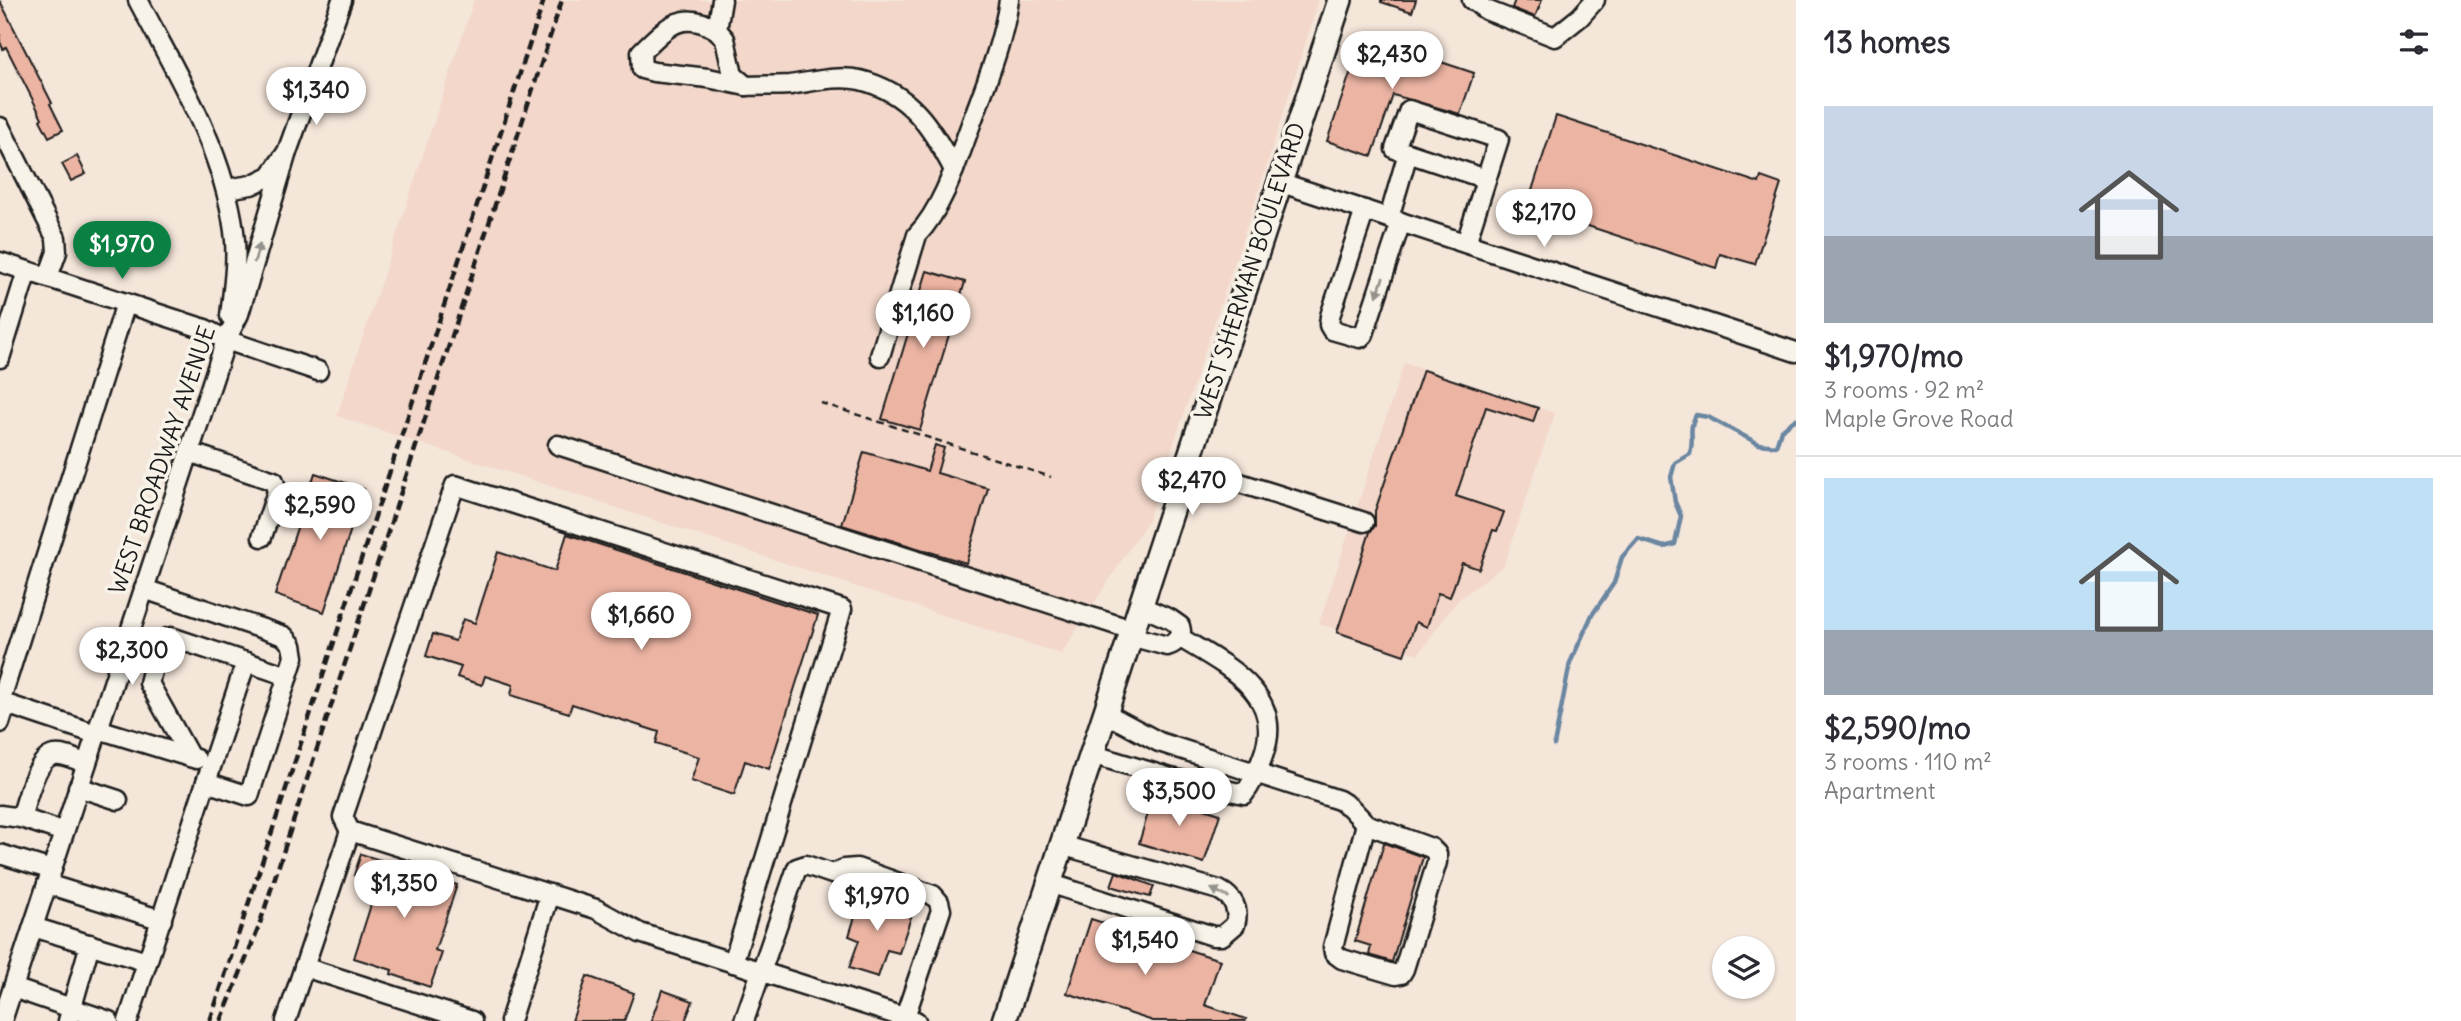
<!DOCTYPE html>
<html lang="en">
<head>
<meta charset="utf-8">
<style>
	body { margin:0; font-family:Delius,sans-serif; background:#f7f7f7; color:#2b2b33; height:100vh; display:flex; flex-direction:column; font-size:26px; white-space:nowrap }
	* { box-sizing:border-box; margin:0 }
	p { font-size:23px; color:#7c7c81 }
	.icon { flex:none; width:38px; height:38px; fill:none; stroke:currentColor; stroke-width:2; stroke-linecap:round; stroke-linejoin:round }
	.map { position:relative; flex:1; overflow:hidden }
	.panel { display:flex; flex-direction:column; background:#fff; width:665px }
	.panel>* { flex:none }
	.buttons { position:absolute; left:1712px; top:936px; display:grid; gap:14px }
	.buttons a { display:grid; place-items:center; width:63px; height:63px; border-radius:50%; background:#fff; box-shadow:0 2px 5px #0004; font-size:35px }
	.price { position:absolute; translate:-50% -60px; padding:0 16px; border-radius:24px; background:#fff; color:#222; font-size:23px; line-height:46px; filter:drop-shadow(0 2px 4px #0008) }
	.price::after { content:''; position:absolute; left:50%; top:42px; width:21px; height:16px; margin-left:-10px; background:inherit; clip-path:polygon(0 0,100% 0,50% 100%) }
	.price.selected { background:#0b8043; color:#fff }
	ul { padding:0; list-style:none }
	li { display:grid; align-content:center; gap:14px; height:371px; padding:0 28px }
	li+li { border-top:2px solid #e1e1e2 }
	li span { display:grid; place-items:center; height:217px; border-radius:0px; color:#555 }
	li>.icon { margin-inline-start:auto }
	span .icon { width:126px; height:126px; fill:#fffc; stroke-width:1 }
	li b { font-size:30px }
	h2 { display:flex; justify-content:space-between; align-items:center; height:84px; padding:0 28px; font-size:30px }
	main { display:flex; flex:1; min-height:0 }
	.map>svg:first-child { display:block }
	.built { fill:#f2d7ca }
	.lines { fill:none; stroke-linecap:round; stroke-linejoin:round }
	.stream { stroke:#6a86a1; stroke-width:4.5 }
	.building { fill:#ecb4a3; stroke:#1c1c1c; stroke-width:2 }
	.minor-casing { stroke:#1c1c1c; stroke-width:23 }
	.major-casing { stroke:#1c1c1c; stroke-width:28 }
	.path { stroke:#1c1c1c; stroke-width:2.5; stroke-dasharray:7 5; stroke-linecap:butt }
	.minor { stroke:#f7f3e8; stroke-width:18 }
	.major { stroke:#f7f3e8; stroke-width:23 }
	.rail { stroke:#1c1c1c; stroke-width:4.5; stroke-dasharray:10 5; stroke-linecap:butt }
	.oneway { fill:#94928c }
	.labels { text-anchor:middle; stroke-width:7; stroke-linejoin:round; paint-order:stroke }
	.street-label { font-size:23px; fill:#1c1c1c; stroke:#f7f3e8 }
</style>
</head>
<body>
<main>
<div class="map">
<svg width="1796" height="1021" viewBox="0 0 1796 1021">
	<rect width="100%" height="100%" fill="#f5e6da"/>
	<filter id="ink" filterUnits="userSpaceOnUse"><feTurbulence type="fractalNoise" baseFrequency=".0143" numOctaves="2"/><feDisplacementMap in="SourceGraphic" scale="14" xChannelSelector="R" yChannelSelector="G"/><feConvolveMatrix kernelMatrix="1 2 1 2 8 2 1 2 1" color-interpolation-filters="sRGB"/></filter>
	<g filter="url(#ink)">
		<g class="built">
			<path d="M474,0H1319L1257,196L1148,520L1061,654L337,416Z"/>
			<path d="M1404,363L1555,413L1504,565L1458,600L1418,654L1319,624Z"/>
		</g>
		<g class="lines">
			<path class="stream" d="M1554,745L1570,663L1592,615L1614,583L1622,557L1638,539L1664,547L1675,544L1681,516L1675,502L1671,477L1675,463L1690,454C1695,437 1687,431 1696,415L1708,417L1759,444L1776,446L1781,430L1796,419"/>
		</g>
		<g class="building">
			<path d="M1381,0H1416L1412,12L1381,2Z"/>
			<path d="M1515,0H1542L1535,17L1512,8Z"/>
			<path d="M0,1L52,103L50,104L63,130L49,137L40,120L42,118L6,47L3,49L0,42Z"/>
			<path d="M1363,36L1474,73L1460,114L1393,95L1372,156L1327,141Z"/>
			<path d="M1556,116L1759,183L1761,177L1781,184L1755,264L1720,254L1716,268L1527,206Z"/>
			<path d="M77,156L86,174L71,181L62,164Z"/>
			<path d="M927,271L965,282L920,430L882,419Z"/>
			<path d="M1423,370L1538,408L1533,422L1486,407L1456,496L1504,512L1497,531L1493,530L1479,569L1462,563L1450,597L1438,593L1427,627L1416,622L1404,655L1337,632L1370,532L1375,526V511Z"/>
			<path d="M935,445L944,448L937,473L988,488L966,563L842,525L864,452L927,471Z"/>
			<path d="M315,473L364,489L324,612L275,595Z"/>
			<path d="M567,534L818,615L769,769L745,761L734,795L691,781L699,757L656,743L659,732L572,704L569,713L511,695L513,685L485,676L482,685L457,677L461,667L426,656L433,634L455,641L463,619L475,623L498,552L555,571Z"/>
			<path d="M1154,793L1220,814L1204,863L1139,843Z"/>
			<path d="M1384,843L1423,857L1392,962L1369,955L1371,946L1355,941Z"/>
			<path d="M361,854L457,885L435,950L442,953L430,987L391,974L392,970L354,958L378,883L354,875Z"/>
			<path d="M1116,872L1154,886L1150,897L1111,886Z"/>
			<path d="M862,894L913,911L899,953L887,950L878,977L849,968L859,940L849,936Z"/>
			<path d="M1091,919L1220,960L1205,1005L1246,1019L1245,1021H1153L1067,993Z"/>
			<path d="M587,976L634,993L624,1021H572Z"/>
			<path d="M662,990L693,1001L685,1021H651Z"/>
		</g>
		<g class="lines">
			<defs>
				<g id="minor">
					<path d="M138,0C176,73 223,148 234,231C238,258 233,289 230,316"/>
					<path d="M722,0L717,30L725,39L733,75L746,86C761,85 775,86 790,85C812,82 837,75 860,80C910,92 932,128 954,170"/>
					<path d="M1472,0L1486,10L1555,37L1580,17L1595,0"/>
					<path d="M717,30C682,8 666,28 641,52L642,69L654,72L708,78L746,86"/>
					<path d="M0,127L56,238L57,252L48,277"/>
					<path d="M1408,153L1486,179"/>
					<path d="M1279,182L1796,352"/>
					<path d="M227,189L251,185L270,176L287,152L342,0"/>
					<path d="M1365,210L1330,316L1329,325L1332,330L1360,338L1364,334L1401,222"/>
					<path d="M1389,218L1408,153L1395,149L1409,110L1499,139L1466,243"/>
					<path d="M0,262L205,329L226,340L318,371"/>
					<path d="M880,356L917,235C943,208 958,159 971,124C986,83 1003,43 1009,0"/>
					<path d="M0,358L27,271"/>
					<path d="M558,445L1132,630"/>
					<path d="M189,452L274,481L277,492L262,537"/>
					<path d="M1186,466L1364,522"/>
					<path d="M1130,636L1167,646C1175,644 1179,639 1181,631L1180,626L1170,619L1140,606"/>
					<path d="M0,702L126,303"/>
					<path d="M0,702L96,734"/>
					<path d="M1105,713L1159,742L1339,800L1350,807L1366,824L1431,848L1437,854V862L1404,969L1401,974L1396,975L1342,959L1334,953L1333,947L1366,824"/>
					<path d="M0,723L6,704"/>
					<path d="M98,729L196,759"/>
					<path d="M1091,754L1171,778L1244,794C1253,783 1258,770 1263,756C1287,693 1223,664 1179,637"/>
					<path d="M190,757L149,683L156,655L165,639L171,637L288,676"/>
					<path d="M206,782L246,662"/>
					<path d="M78,787L118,800"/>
					<path d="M0,815L21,818"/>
					<path d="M350,831L343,817L455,485L842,609L733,963"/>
					<path d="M64,832L21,818C26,802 36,758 54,755C64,753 77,760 86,764"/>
					<path d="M0,854L52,870"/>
					<path d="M1049,883L1213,936H1222L1235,925C1240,909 1233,897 1219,890L1061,845"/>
					<path d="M47,884L162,920"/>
					<path d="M33,927L147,962"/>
					<path d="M304,967L472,1021"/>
					<path d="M13,988L109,1021"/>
					<path d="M2,1021L226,340L239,314L287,152"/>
					<path d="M68,1021L90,944"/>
					<path d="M128,1021L206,782L249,796L294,657L292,645L284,636L144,589"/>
					<path d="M286,1021L350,831L596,909L640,933L916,1021"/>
					<path d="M510,1021L550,894"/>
					<path d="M744,1021L797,868L806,865L832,874L844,869L857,868L933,895L939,902L941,910L905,1017"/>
				</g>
				<path id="major" d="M1004,1021L1340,0"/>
			</defs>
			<use href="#minor" class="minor-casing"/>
			<use href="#major" class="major-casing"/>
			<path class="path" d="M821,403L1051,477"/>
			<use href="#minor" class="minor"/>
			<use href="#major" class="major"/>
			<g class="rail">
				<path d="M210,1021L544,0"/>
				<path d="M221,1021L258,929L562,0"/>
			</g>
		</g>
		<defs><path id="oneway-solid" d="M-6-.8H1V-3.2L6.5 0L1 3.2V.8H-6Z" transform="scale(1.75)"/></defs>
		<g class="oneway">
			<use href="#oneway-solid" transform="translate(257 253) rotate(-73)"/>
			<use href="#oneway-solid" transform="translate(1380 287) rotate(109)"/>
			<use href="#oneway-solid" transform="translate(1220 893) rotate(-154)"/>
		</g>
	</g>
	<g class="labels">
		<g class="street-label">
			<text transform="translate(1250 271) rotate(-72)" y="8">WEST SHERMAN BOULEVARD</text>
			<text transform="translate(162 460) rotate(-71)" y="8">WEST BROADWAY AVENUE</text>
		</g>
	</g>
</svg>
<div class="buttons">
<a><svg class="icon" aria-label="layers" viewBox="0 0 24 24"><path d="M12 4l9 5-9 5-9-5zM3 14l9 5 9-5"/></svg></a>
</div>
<b class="price" style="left:1392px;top:91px">$2,430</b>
<b class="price" style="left:316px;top:127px">$1,340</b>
<b class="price" style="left:1544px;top:249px">$2,170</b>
<b class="price selected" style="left:122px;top:281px">$1,970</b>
<b class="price" style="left:923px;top:350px">$1,160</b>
<b class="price" style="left:1192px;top:517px">$2,470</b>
<b class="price" style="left:320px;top:542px">$2,590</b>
<b class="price" style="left:641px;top:652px">$1,660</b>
<b class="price" style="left:132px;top:687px">$2,300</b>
<b class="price" style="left:1179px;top:828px">$3,500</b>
<b class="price" style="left:404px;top:920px">$1,350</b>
<b class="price" style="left:877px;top:933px">$1,970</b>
<b class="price" style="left:1145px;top:977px">$1,540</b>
</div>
<section class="panel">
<h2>13 homes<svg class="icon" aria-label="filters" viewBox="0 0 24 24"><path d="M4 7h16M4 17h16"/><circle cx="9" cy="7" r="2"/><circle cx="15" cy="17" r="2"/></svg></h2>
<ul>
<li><span style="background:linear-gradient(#c9d6e8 60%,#9aa5b1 0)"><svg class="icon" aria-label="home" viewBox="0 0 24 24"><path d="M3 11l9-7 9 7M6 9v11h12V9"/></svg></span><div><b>$1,970/mo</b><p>3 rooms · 92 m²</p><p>Maple Grove Road</p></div></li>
<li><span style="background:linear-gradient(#bfe0f5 70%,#9aa5b1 0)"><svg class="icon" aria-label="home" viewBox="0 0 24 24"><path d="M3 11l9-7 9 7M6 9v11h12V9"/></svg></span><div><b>$2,590/mo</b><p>3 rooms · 110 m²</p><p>Apartment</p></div></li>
</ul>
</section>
</main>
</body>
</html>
